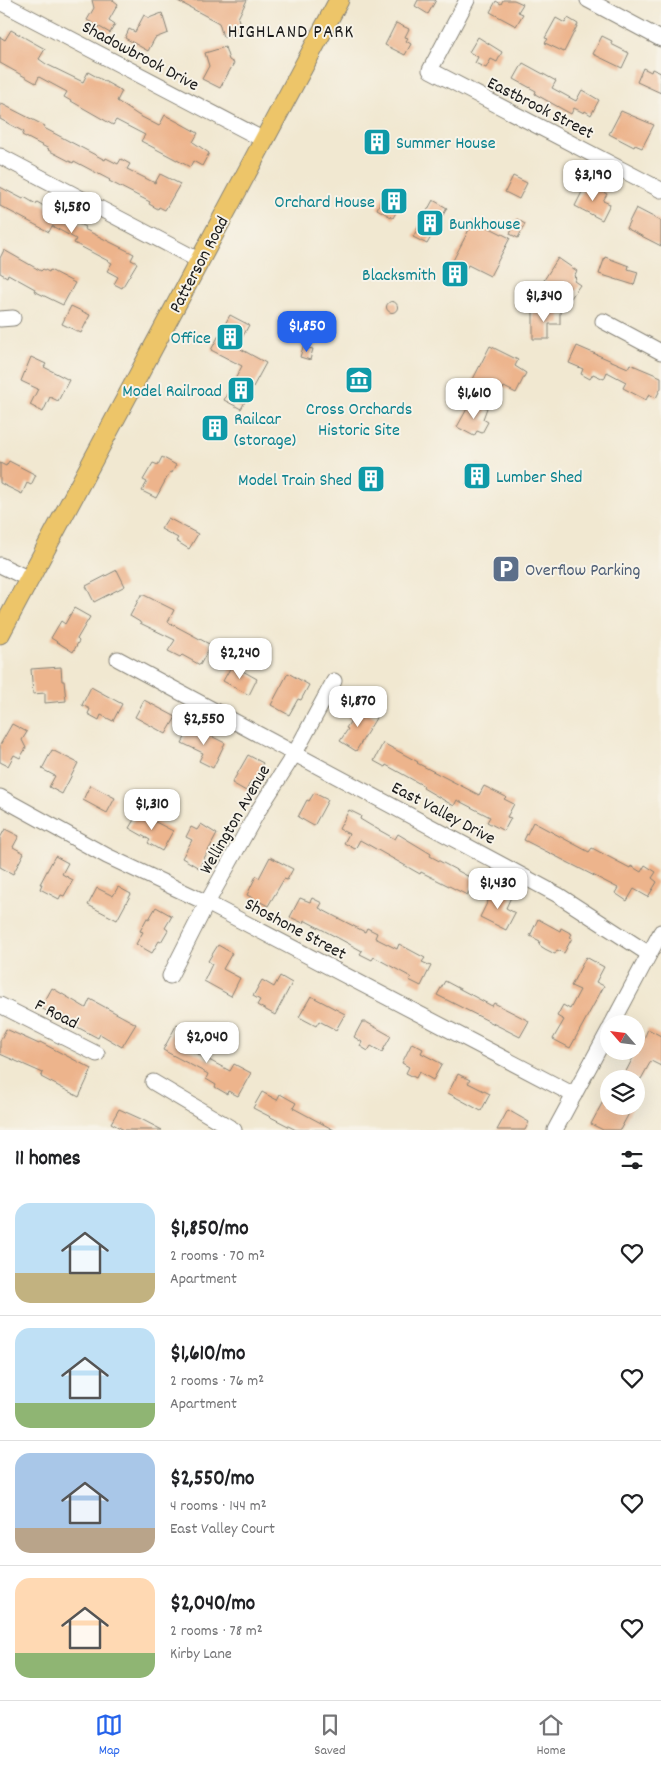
<!DOCTYPE html>
<html lang="en">
<head>
<meta charset="utf-8">
<style>
	body { margin:0; font-family:Dekko,sans-serif; background:#f6f6f6; color:#202124; height:100vh; display:flex; flex-direction:column; font-size:19px; white-space:nowrap }
	* { box-sizing:border-box; margin:0 }
	p { font-size:16px; color:#757577 }
	.icon { flex:none; width:28px; height:28px; fill:none; stroke:currentColor; stroke-width:2; stroke-linecap:round; stroke-linejoin:round }
	.map { position:relative; height:1130px; overflow:hidden }
	.side { display:flex; flex-direction:column; background:#fff; flex:1 }
	.side>* { flex:none }
	.needle { width:32px; rotate:298deg }
	.controls { position:absolute; left:600px; top:1015px; display:grid; gap:10px }
	.controls a { display:grid; place-items:center; width:45px; height:45px; border-radius:50%; background:#fff; box-shadow:0 5px 20px #0002; font-size:25px }
	.price { position:absolute; translate:-50% -42px; padding:0 11px; border-radius:10px; background:#fff; color:#222; font-size:16px; line-height:32px; filter:drop-shadow(0 1px 2px #0008) }
	.price::after { content:''; position:absolute; left:50%; top:30px; width:15px; height:11px; margin-left:-8px; background:inherit; clip-path:polygon(0 0,100% 0,50% 100%) }
	.price.current { background:#2563eb; color:#fff }
	ul { padding:0; list-style:none }
	li { display:flex; align-items:center; gap:15px; height:125px; padding:0 15px }
	li+li { border-top:1px solid #e0e0e0 }
	li span { display:grid; place-items:center; flex:none; width:140px; height:100px; border-radius:15px; color:#555 }
	li>.icon { margin-inline-start:auto }
	span .icon { width:60px; height:60px; fill:#fffc; stroke-width:1 }
	li b { font-size:21px }
	h2 { display:flex; justify-content:space-between; align-items:center; height:60px; padding:0 15px; font-size:21px }
	.menu { display:flex; justify-content:space-around; align-items:center; height:70px; border-top:1px solid #e0e0e0; background:#fff; font-size:14px; color:#757577 }
	.menu a { display:grid; justify-items:center; gap:2px }
	.menu .current { color:#2563eb }
	.map>svg:first-child { display:block }
	.building { fill:#edb48c }
	.lines { fill:none; stroke-linecap:round; stroke-linejoin:round }
	.minor-casing { stroke:#868276; stroke-width:17 }
	.major-casing { stroke:#868276; stroke-width:21 }
	.minor { stroke:#fff; stroke-width:15 }
	.major { stroke:#edc569; stroke-width:19 }
	.labels { text-anchor:middle; stroke-width:4; stroke-linejoin:round; paint-order:stroke }
	.street-label { font-size:18px; fill:#1c1c1c; stroke:#f7f3e8 }
	.culture-label { font-size:18px; fill:#0d838f; stroke:#f7f3e8; text-anchor:end }
	.service-label { font-size:18px; fill:#4e5e75; stroke:#f7f3e8; text-anchor:start }
	.neighbourhood-label { font-size:19px; letter-spacing:1px; fill:#1c1c1c; stroke:#f7f3e8 }
</style>
</head>
<body>
<div class="map">
<svg width="661" height="1130" viewBox="0 0 661 1130">
	<rect width="100%" height="100%" fill="#f7f3e8"/>
	<filter id="ink" filterUnits="userSpaceOnUse"><feTurbulence type="fractalNoise" baseFrequency=".02" numOctaves="2"/><feDisplacementMap in="SourceGraphic" scale="10" xChannelSelector="R" yChannelSelector="G"/><feConvolveMatrix kernelMatrix="1 2 1 2 8 2 1 2 1" color-interpolation-filters="sRGB"/></filter>
	<filter id="wash" filterUnits="userSpaceOnUse"><feTurbulence type="fractalNoise" baseFrequency=".0096" numOctaves="4" result="noise"/><feDisplacementMap in="SourceGraphic" scale="20" xChannelSelector="R" yChannelSelector="G"/><feGaussianBlur stdDeviation="1.12" result="paint"/><feColorMatrix in="noise" values="0 0 0 0 0 0 0 0 0 0 0 0 0 0 0 0 0 1.4 0 .05"/><feComposite in="paint" operator="in"/></filter>
	<g filter="url(#wash)">
		<rect width="100%" height="100%" fill="#f1e8d1"/>
		<g id="blocks">
			<g class="building">
				<path d="M92,0H113L118,4L109,20L115,24L110,33L87,20L94,8Z"/>
				<path d="M176,0H247L238,18L242,31L223,37L219,23Z"/>
				<path d="M418,0H436L428,14L415,6Z"/>
				<path d="M503,0H514L523,4L518,12L523,14L516,26L490,12L496,1L501,4Z"/>
				<path d="M162,13L168,33L155,38L148,51L125,38L129,29L135,32L144,15L149,18Z"/>
				<path d="M556,18L565,23L568,18L578,24L564,52L545,43L548,39L545,38Z"/>
				<path d="M396,23L409,29L405,37L408,38L406,41L411,44L405,55L385,45Z"/>
				<path d="M11,30L45,49L39,59L46,64L83,82L88,72L122,91L117,101L138,115L159,126L165,115L198,133L193,142L209,153L202,166L193,161L190,167L141,141L145,135L116,120L113,125L64,97L67,92L39,77L36,83L0,63V37L5,40Z"/>
				<path d="M602,36L612,41L611,44L629,53L622,68L593,54Z"/>
				<path d="M478,37L502,52L497,62L491,59L486,68L475,63L478,57L469,52Z"/>
				<path d="M225,47L229,60L234,63L220,88L202,79L209,66L205,53Z"/>
				<path d="M523,63L556,81L552,88L576,101L582,90L599,100L591,115L585,111L584,113L574,108L571,114L535,94L536,91L514,79Z"/>
				<path d="M643,68L651,72L652,69L661,73V93L637,82Z"/>
				<path d="M0,103L45,126L44,128L105,160L106,158L118,164L121,159L130,164L127,169L155,183L160,174L180,184L165,210L159,207L158,209L149,204L150,202L109,181L110,180L74,161L73,163L48,150L49,149L22,135L24,132L0,119Z"/>
				<path d="M621,111L654,125L642,148L635,145L634,147L609,134Z"/>
				<path d="M513,176L527,183L519,199L505,192Z"/>
				<path d="M586,184L607,194L603,201L610,204L602,220L575,206Z"/>
				<path d="M0,187L23,199L24,197L36,204L37,202L47,208L46,209L72,223L73,221L85,227L84,229L134,254L131,260L137,263L122,288L114,284L118,277L107,271L112,263L74,243L76,239L52,226L49,232L0,206Z"/>
				<path d="M387,188L404,197L393,218L377,209Z"/>
				<path d="M433,200L447,208L427,244L413,237Z"/>
				<path d="M636,208L661,221V246L626,228Z"/>
				<path d="M517,219L525,224L518,238L510,234Z"/>
				<path d="M474,220L510,238L490,276L468,265L458,283L445,276Z"/>
				<path d="M4,250L41,271L43,269L49,272L50,270L75,283L63,305L34,291L35,289L8,274L7,277L0,273V258Z"/>
				<path d="M605,257L629,266L628,269L638,272L634,285L599,274Z"/>
				<path d="M558,258L577,271L574,276L576,278L574,281L580,285L571,298L544,280Z"/>
				<circle cx="392" cy="307" r="5.5"/>
				<path d="M71,306L90,315L81,333L62,324Z"/>
				<path d="M533,310H560V324H549V339H533Z"/>
				<path d="M230,315L249,325L237,347L266,363L241,409L224,400L242,366L211,350Z"/>
				<path d="M490,346L518,360L515,366L526,373L516,393L504,387L500,395L472,381Z"/>
				<path d="M577,346L628,368L630,364L661,377V388L656,398L649,394L646,400L623,388L626,382L607,372L604,379L593,374L590,379L581,374L583,369L569,363Z"/>
				<path d="M303,347L313,349L310,360L300,357Z"/>
				<path d="M31,357L46,364L44,367L69,380L58,401L50,397L43,412L30,405L38,389L21,381Z"/>
				<path d="M478,404L487,408L483,419L488,422L482,433L477,431L474,436L457,427L468,407L475,410Z"/>
				<path d="M162,457L176,465L172,473L170,472L156,498L142,491L147,482L143,480L153,463L158,465Z"/>
				<path d="M9,461L36,475L31,485L27,483L22,494L0,483V463L6,466Z"/>
				<path d="M477,463L488,468L477,489L466,484Z"/>
				<path d="M367,470L378,472L375,488L364,486Z"/>
				<path d="M168,518L198,534L189,549L176,541L178,538L161,529Z"/>
				<path d="M117,570L125,586L94,602L86,586Z"/>
				<path d="M141,595H144L174,610L168,622L211,645L200,665L182,655L180,657L168,651L175,640L140,623V622L130,616Z"/>
				<path d="M74,608L90,617L77,639L79,641L73,652L51,638L61,621L65,624Z"/>
				<path d="M232,665L257,679L249,695L223,681Z"/>
				<path d="M61,667L62,681H64L66,701L45,703V693L33,694L31,669Z"/>
				<path d="M288,673L309,685L301,700L298,699L289,715L271,705Z"/>
				<path d="M91,687L122,704L113,721L101,715L99,720L88,714L90,709L82,705Z"/>
				<path d="M144,700L176,717L166,734L135,717Z"/>
				<path d="M357,706L376,718L356,751L340,741L348,729L346,728L352,719L349,718Z"/>
				<path d="M12,724L27,732L22,740L26,748L20,758L14,755L8,766L0,762V745Z"/>
				<path d="M191,726L225,743L213,768L199,761L203,753L182,743Z"/>
				<path d="M383,743L418,762L417,763L479,795L484,786L506,797L504,799L514,804L507,817L511,818L504,831L487,822L490,817L457,800L454,806L423,788L424,786L386,765L385,767L374,761Z"/>
				<path d="M52,750L78,763L62,794L49,787L55,776L42,769Z"/>
				<path d="M248,755L263,763L253,782L251,781L246,791L232,783Z"/>
				<path d="M90,785L115,798L107,813L83,800Z"/>
				<path d="M314,793L328,800L314,826L298,817L307,800L309,801Z"/>
				<path d="M349,810L361,816L360,819L370,825L395,839L398,834L431,854L430,856L475,880L467,895L421,872L420,874L360,840L355,849L344,843L349,834L339,829Z"/>
				<path d="M138,813L173,831L162,851L148,843L150,840L129,828Z"/>
				<path d="M533,822L589,852L592,848L630,868L631,866L641,872L645,865L656,872L652,878L657,882L648,897L634,889L627,901L615,893L618,888L524,840Z"/>
				<path d="M201,824L217,834L199,868L182,858L192,840L186,837L191,827L197,830Z"/>
				<path d="M5,829L19,836L13,847L24,853L13,874L0,867V838Z"/>
				<path d="M55,856L68,863L62,874L73,880L64,896L61,895L59,899L40,889L42,884H40Z"/>
				<path d="M270,857L293,869L287,880L284,879L268,906L247,895L256,876L259,878Z"/>
				<path d="M118,887L131,894L117,920L88,905L97,888L113,896Z"/>
				<path d="M494,889L511,897L506,908L515,913L506,930L480,917Z"/>
				<path d="M300,898L310,902L312,898L322,903L319,908L334,916L365,932L367,928L377,933L375,938L397,949L399,944L425,958L422,962L431,966L421,986L409,980L411,977L374,957L372,960L360,954L362,951L340,939L304,920L303,923L290,917Z"/>
				<path d="M156,907L172,916L165,928L168,930L161,942L159,941L152,953L136,944L143,932L140,931L147,918L149,919Z"/>
				<path d="M538,919L560,931L561,928L572,934L570,937L572,938L564,953L557,950L555,954L545,949L539,945L540,941L530,936Z"/>
				<path d="M218,945L232,953L223,969L240,978L231,996L204,981L212,964L208,961Z"/>
				<path d="M586,957L604,967L596,982L604,986L570,1048L553,1039L564,1020L557,1016L563,1005L570,1009L580,990L571,986Z"/>
				<path d="M280,976L292,983L275,1015L257,1005L260,1000L253,996L262,980L274,987Z"/>
				<path d="M445,981L492,1006L494,1003L529,1021L520,1037L437,995Z"/>
				<path d="M52,988L86,1008L90,999L136,1024L122,1047L100,1034L98,1038L41,1008Z"/>
				<path d="M311,996L345,1014L336,1030L319,1021L316,1026L299,1017Z"/>
				<path d="M362,1022H366L391,1036L382,1052L371,1046L368,1051L360,1046L362,1042L354,1037Z"/>
				<path d="M177,1024L191,1032L184,1047L230,1071L234,1064L251,1073L238,1096L228,1091L227,1094L215,1087L216,1085L206,1079L208,1074L163,1050Z"/>
				<path d="M6,1029L39,1044L40,1042L92,1069L79,1097L41,1077L43,1073L0,1054V1041Z"/>
				<path d="M648,1029L661,1036V1066L651,1061L641,1079H622L636,1052V1037L643,1041Z"/>
				<path d="M412,1043L423,1049L421,1053L442,1064L433,1080L419,1072L416,1078L406,1073L409,1067L402,1063Z"/>
				<path d="M458,1074L470,1080L468,1083L490,1094L481,1111L448,1093Z"/>
				<path d="M609,1090V1106H633L620,1130H603L591,1124Z"/>
				<path d="M262,1092L277,1100L280,1094L296,1103L293,1108L334,1130H296L253,1108Z"/>
				<path d="M119,1109L141,1119L162,1130H124L111,1123Z"/>
				<path d="M508,1110L529,1122L525,1130H497Z"/>
			</g>
		</g>
	</g>
	<g filter="url(#ink)">
		<use href="#blocks" fill-opacity="0" stroke="#868276" stroke-width="1"/>
		<g class="lines">
			<defs>
				<g id="minor">
					<path d="M467,0L430,70L661,190"/>
					<path d="M588,0L661,39"/>
					<path d="M0,2L264,140"/>
					<path d="M0,156L200,261"/>
					<path d="M0,319L13,318"/>
					<path d="M603,321L661,352"/>
					<path d="M0,565L29,579"/>
					<path d="M118,659L558,895L649,954"/>
					<path d="M0,797L107,856L207,903L574,1095"/>
					<path d="M170,976L207,903L258,811L295,753L334,681"/>
					<path d="M0,1005L97,1054"/>
					<path d="M612,1024L661,932"/>
					<path d="M153,1082L234,1130"/>
					<path d="M555,1130L609,1030"/>
				</g>
				<path id="major" d="M0,634L339,0"/>
			</defs>
			<use href="#minor" class="minor-casing"/>
			<use href="#major" class="major-casing"/>
			<use href="#minor" class="minor"/>
			<use href="#major" class="major"/>
		</g>
	</g>
	<defs>
		<symbol id="building-square" viewBox="-11 -11 22 22"><rect x="-9" y="-9" width="18" height="18" rx="4" fill="#0f9aa8" stroke="#f7f3e8"/><path d="M-4-6H4V6H1V3H-1V6H-4ZM-2.5-4.3h1.7v1.8h-1.7ZM.8-4.3h1.7v1.8H.8ZM-2.5-1h1.7V.8h-1.7ZM.8-1h1.7V.8H.8Z" fill="#fff"/></symbol>
		<symbol id="museum-square" viewBox="-11 -11 22 22"><rect x="-9" y="-9" width="18" height="18" rx="4" fill="#0f9aa8" stroke="#f7f3e8"/><path d="M0-6L6-3V-2H-6V-3ZM-5-1h2V3h-2ZM-1-1h2V3h-2ZM3-1h2V3H3ZM-6 4H6V6H-6Z" fill="#fff"/></symbol>
		<symbol id="parking-square" viewBox="-11 -11 22 22"><rect x="-9" y="-9" width="18" height="18" rx="4" fill="#5c6f8a" stroke="#f7f3e8"/><path d="M-3.5-5.5H1a3.5 3.5 0 0 1 0 7H-1V5.5H-3.5ZM-1-3.4V-.6H.8a1.4 1.4 0 0 0 0-2.8Z" fill="#fff"/></symbol>
	</defs>
	<g fill-rule="evenodd">
		<use href="#building-square" x="361" y="126" width="32" height="32"/>
		<use href="#building-square" x="378" y="185" width="32" height="32"/>
		<use href="#building-square" x="414" y="207" width="32" height="32"/>
		<use href="#building-square" x="439" y="258" width="32" height="32"/>
		<use href="#building-square" x="214" y="321" width="32" height="32"/>
		<use href="#museum-square" x="343" y="364" width="32" height="32"/>
		<use href="#building-square" x="225" y="374" width="32" height="32"/>
		<use href="#building-square" x="199" y="412" width="32" height="32"/>
		<use href="#building-square" x="461" y="460" width="32" height="32"/>
		<use href="#building-square" x="355" y="463" width="32" height="32"/>
		<use href="#parking-square" x="490" y="553" width="32" height="32"/>
	</g>
	<g class="labels">
		<g class="street-label">
			<text transform="translate(141 55) rotate(28)" y="6">Shadowbrook Drive</text>
			<text transform="translate(541 107) rotate(27)" y="6">Eastbrook Street</text>
			<text transform="translate(198 264) rotate(-62)" y="6">Patterson Road</text>
			<text transform="translate(444 812) rotate(28)" y="6">East Valley Drive</text>
			<text transform="translate(234 819) rotate(-60)" y="6">Wellington Avenue</text>
			<text transform="translate(296 928) rotate(28)" y="6">Shoshone Street</text>
			<text transform="translate(57 1013) rotate(27)" y="6">F Road</text>
		</g>
		<g class="culture-label">
			<text x="396" y="148" text-anchor="start">Summer House</text>
			<text x="375" y="207">Orchard House</text>
			<text x="449" y="229" text-anchor="start">Bunkhouse</text>
			<text x="436" y="280">Blacksmith</text>
			<text x="211" y="343">Office</text>
			<text x="222" y="396">Model Railroad</text>
			<text x="359" y="414" text-anchor="middle">Cross Orchards<tspan x="359" dy="21">Historic Site</tspan></text>
			<text x="234" y="424" text-anchor="start">Railcar<tspan x="234" dy="21">(storage)</tspan></text>
			<text x="496" y="482" text-anchor="start">Lumber Shed</text>
			<text x="352" y="485">Model Train Shed</text>
		</g>
		<g class="service-label">
			<text x="525" y="575">Overflow Parking</text>
		</g>
		<g class="neighbourhood-label">
			<text x="291" y="37">HIGHLAND PARK</text>
		</g>
	</g>
</svg>
<div class="controls">
<a><svg class="needle" viewBox="-14 -14 28 28"><path d="M0-13l5 13h-10z" fill="#e53935"/><path d="M0 13l5-13h-10z" fill="#757577"/></svg></a>
<a><svg class="icon" aria-label="layers" viewBox="0 0 24 24"><path d="M12 4l9 5-9 5-9-5zM3 14l9 5 9-5"/></svg></a>
</div>
<b class="price" style="left:593px;top:202px">$3,190</b>
<b class="price" style="left:72px;top:234px">$1,580</b>
<b class="price" style="left:544px;top:323px">$1,340</b>
<b class="price current" style="left:307px;top:353px">$1,850</b>
<b class="price" style="left:474px;top:420px">$1,610</b>
<b class="price" style="left:240px;top:680px">$2,240</b>
<b class="price" style="left:358px;top:728px">$1,870</b>
<b class="price" style="left:204px;top:746px">$2,550</b>
<b class="price" style="left:152px;top:831px">$1,310</b>
<b class="price" style="left:498px;top:910px">$1,430</b>
<b class="price" style="left:207px;top:1064px">$2,040</b>
</div>
<section class="side">
<h2>11 homes<svg class="icon" aria-label="filters" viewBox="0 0 24 24"><path d="M4 7h16M4 17h16"/><circle cx="9" cy="7" r="2"/><circle cx="15" cy="17" r="2"/></svg></h2>
<ul>
<li><span style="background:linear-gradient(#bfe0f5 70%,#c2b280 0)"><svg class="icon" aria-label="home" viewBox="0 0 24 24"><path d="M3 11l9-7 9 7M6 9v11h12V9"/></svg></span><div><b>$1,850/mo</b><p>2 rooms · 70 m²</p><p>Apartment</p></div><svg class="icon" aria-label="heart" viewBox="0 0 24 24"><path d="M12 20l-8-8c-3-5 5-10 8-4 3-6 11-1 8 4z"/></svg></li>
<li><span style="background:linear-gradient(#bfe0f5 75%,#8fb573 0)"><svg class="icon" aria-label="home" viewBox="0 0 24 24"><path d="M3 11l9-7 9 7M6 9v11h12V9"/></svg></span><div><b>$1,610/mo</b><p>2 rooms · 76 m²</p><p>Apartment</p></div><svg class="icon" aria-label="heart" viewBox="0 0 24 24"><path d="M12 20l-8-8c-3-5 5-10 8-4 3-6 11-1 8 4z"/></svg></li>
<li><span style="background:linear-gradient(#a9c7e8 75%,#b9a48a 0)"><svg class="icon" aria-label="home" viewBox="0 0 24 24"><path d="M3 11l9-7 9 7M6 9v11h12V9"/></svg></span><div><b>$2,550/mo</b><p>4 rooms · 144 m²</p><p>East Valley Court</p></div><svg class="icon" aria-label="heart" viewBox="0 0 24 24"><path d="M12 20l-8-8c-3-5 5-10 8-4 3-6 11-1 8 4z"/></svg></li>
<li><span style="background:linear-gradient(#ffd9b3 75%,#8fb573 0)"><svg class="icon" aria-label="home" viewBox="0 0 24 24"><path d="M3 11l9-7 9 7M6 9v11h12V9"/></svg></span><div><b>$2,040/mo</b><p>2 rooms · 78 m²</p><p>Kirby Lane</p></div><svg class="icon" aria-label="heart" viewBox="0 0 24 24"><path d="M12 20l-8-8c-3-5 5-10 8-4 3-6 11-1 8 4z"/></svg></li>
</ul>
</section>
<nav class="menu">
<a class="current"><svg class="icon" aria-label="map" viewBox="0 0 24 24"><path d="M3 6l6-2 6 2 6-2v14l-6 2-6-2-6 2zM9 4v14M15 6v14"/></svg>Map</a>
<a><svg class="icon" aria-label="saved" viewBox="0 0 24 24"><path d="M7 4h10v16l-5-4-5 4z"/></svg>Saved</a>
<a><svg class="icon" aria-label="home" viewBox="0 0 24 24"><path d="M3 11l9-7 9 7M6 9v11h12V9"/></svg>Home</a>
</nav>
</body>
</html>
